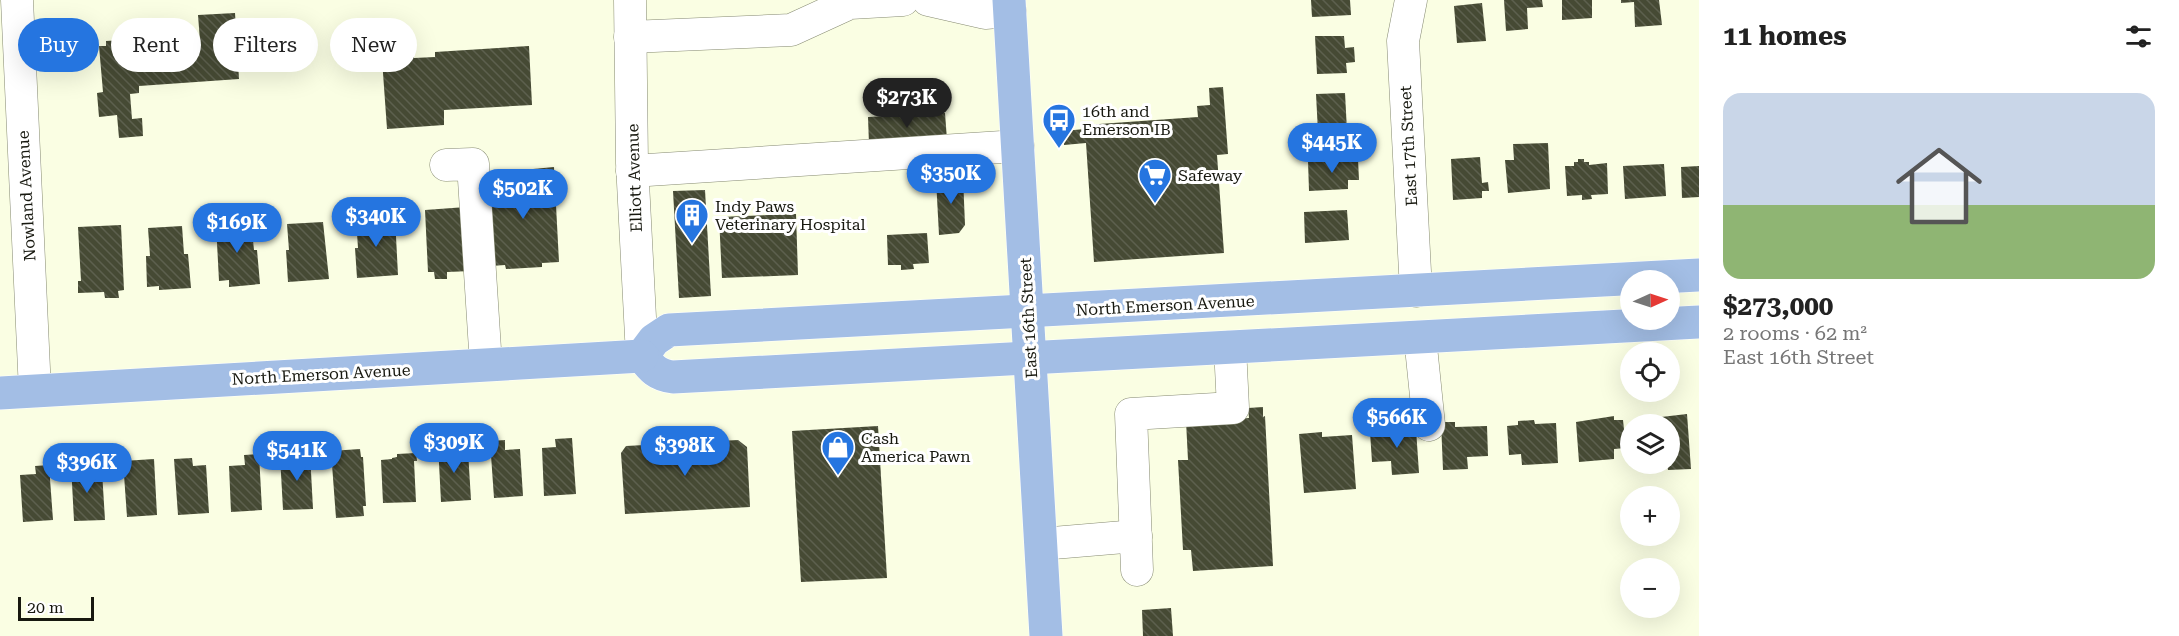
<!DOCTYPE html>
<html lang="en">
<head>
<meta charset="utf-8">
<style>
	body { margin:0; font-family:"Roboto Serif",serif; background:#f6f6f6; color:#222; height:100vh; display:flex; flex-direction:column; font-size:22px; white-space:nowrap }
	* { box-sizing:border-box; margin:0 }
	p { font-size:20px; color:#767676 }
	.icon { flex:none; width:33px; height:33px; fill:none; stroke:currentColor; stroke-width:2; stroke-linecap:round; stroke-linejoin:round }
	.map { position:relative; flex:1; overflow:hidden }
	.sheet { display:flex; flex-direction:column; background:#fff; width:480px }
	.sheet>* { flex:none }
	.hud { position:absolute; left:18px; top:18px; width:570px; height:54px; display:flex; gap:12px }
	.needle { width:39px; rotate:87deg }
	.controls { position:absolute; left:1620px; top:270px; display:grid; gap:12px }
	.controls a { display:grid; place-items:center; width:60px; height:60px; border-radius:50%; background:#fff; box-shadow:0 6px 24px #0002; font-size:30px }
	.scale { position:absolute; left:18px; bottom:15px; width:76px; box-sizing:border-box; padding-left:6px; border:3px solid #17180f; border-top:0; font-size:16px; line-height:21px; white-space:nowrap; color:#17180f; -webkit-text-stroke:4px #fff; paint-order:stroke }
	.price { position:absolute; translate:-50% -51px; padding:0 14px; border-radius:21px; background:#2575e0; color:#fff; font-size:20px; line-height:39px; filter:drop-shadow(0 2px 3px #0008) }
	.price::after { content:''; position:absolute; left:50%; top:36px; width:18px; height:14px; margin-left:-9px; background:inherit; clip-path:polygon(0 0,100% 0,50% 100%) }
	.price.current { background:#222; color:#fff }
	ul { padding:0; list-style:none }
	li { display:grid; align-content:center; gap:12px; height:318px; padding:0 24px }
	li+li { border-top:2px solid #e0e0e0 }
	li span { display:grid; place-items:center; height:186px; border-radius:18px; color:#555 }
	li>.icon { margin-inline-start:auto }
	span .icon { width:108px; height:108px; fill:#fffc; stroke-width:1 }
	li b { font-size:26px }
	h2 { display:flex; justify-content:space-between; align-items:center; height:72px; padding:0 24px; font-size:26px }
	.chip { padding:0 21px; border-radius:27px; background:#fff; box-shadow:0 6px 24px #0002; font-size:21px; line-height:54px }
	.chip.current { background:#2575e0; color:#fff }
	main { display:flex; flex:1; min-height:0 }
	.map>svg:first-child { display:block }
	.building { fill:url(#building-back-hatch) }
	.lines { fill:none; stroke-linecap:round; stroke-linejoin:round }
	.minor-casing { stroke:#868a72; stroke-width:33 }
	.major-casing { stroke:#fff; stroke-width:34 }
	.minor { stroke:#fff; stroke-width:32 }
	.major { stroke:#a3bee5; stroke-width:33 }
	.labels { text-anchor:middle; stroke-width:6; stroke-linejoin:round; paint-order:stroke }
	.poi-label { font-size:16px; fill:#17180f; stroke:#fff; text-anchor:start }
	.street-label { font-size:16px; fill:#17180f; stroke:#fff }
</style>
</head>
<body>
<main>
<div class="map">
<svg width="1699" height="636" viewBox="0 0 1699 636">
	<defs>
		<pattern id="building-back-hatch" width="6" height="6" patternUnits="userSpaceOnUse" patternTransform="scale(1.5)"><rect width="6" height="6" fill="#464a34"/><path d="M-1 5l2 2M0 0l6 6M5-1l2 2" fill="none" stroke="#5d604e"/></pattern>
	</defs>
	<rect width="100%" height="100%" fill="#fafee3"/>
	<g class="building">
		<path d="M1311,0H1350L1351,15L1312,17Z"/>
		<path d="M1504,0H1542L1543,7L1527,8L1528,29L1506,31Z"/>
		<path d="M1562,0H1592V18L1562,20Z"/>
		<path d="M1621,0H1659L1662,25L1635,27L1634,2L1621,3Z"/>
		<path d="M1482,3L1486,41L1457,43L1454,6Z"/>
		<path d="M235,13L239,79L139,86V93L130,94L132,119L142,118L143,136L119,138L117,115L99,117L97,93L103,92L99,46H106V41L170,37L171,43L200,41L198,15Z"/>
		<path d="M1315,36H1344L1345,48L1354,47L1355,62L1346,63L1347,73L1317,74Z"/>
		<path d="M529,46L532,105L444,110V125L387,129L382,59L404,58V53H414V58L435,57V52Z"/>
		<path d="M1223,87L1228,154L1217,155L1224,253L1094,262L1086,143L1064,145L1063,131L1085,129V125L1198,117L1197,106L1210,105L1209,88Z"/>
		<path d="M1345,93L1347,131L1318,132L1316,94Z"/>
		<path d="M945,113L947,140L869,144L868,117Z"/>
		<path d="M1548,143L1550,189L1508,193L1505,160H1514L1513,144Z"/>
		<path d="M1480,157L1482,183L1488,182L1489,191H1482V198L1453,200L1451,159Z"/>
		<path d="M1358,159L1359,180H1348V189L1309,191L1308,161Z"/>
		<path d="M1578,159H1584V162H1589V165L1607,163L1608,194L1591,195L1592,199L1582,200V195L1567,196L1565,166H1574V162H1578Z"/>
		<path d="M1664,164L1666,196L1625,199L1623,166Z"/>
		<path d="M1699,166V197L1682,198L1681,167Z"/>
		<path d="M554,167L559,262L542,263V267L506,269L505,265L491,266L486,178L534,175L533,169Z"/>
		<path d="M963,177L965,225L959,233L939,235L936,179Z"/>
		<path d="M705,190L711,296L679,298L673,191Z"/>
		<path d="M466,207L472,271L447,272V279H435L434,272H428L425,210Z"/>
		<path d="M1347,210L1349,240L1305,243L1304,212Z"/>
		<path d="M796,214L798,275L722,278L719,217Z"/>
		<path d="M395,217L398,275L357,278L355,248H358L356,219Z"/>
		<path d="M251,221L254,250H257L260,284L229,287V280L219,281L216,224Z"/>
		<path d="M323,222L329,279L288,282L286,250H289L287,224Z"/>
		<path d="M121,225L124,290L118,291L119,298H105L104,292L78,293V281H81L78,227Z"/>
		<path d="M182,226L184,254H188L191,288L159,290V286L147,287L146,256H150L148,228Z"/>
		<path d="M927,233L929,263L913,264L914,269L901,270V265H888L887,235Z"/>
		<path d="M1263,407V417L1265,416L1273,566L1193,571L1191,550H1183L1178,460H1188L1186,421L1249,418L1248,408Z"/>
		<path d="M1687,414L1691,469L1668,470L1667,464H1670V424H1645L1644,419Z"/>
		<path d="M1614,416V420H1623L1626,448L1614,449V459L1579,462L1576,422Z"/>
		<path d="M1534,420L1535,424L1556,423L1558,463L1522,465L1521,454L1509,455L1507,426L1518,425V421Z"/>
		<path d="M1406,422V430L1416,429L1419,473L1392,475L1391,461L1372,462L1370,432L1397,430V423Z"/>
		<path d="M1441,422H1455V427L1487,426L1488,456L1467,457L1468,469L1443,470Z"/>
		<path d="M878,426L887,578L801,582L792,431Z"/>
		<path d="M1322,432V437L1352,435L1356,489L1304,493L1299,434Z"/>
		<path d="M572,438L576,494L544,496L542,448L556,447L555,439Z"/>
		<path d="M505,440V450L520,449L523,496L494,498L490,441Z"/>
		<path d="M738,440L747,447L750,507L625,514L621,453L626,446Z"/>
		<path d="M453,443V452L468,451L471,500L441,502L438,444Z"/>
		<path d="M360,449L361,457H363L366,506H363L364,516L336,518L331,451Z"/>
		<path d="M310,453L313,509L283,510L280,455Z"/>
		<path d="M416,453L417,461H414L416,502L383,503L381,460L392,459V458L397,457V454Z"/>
		<path d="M259,454L262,510L231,512L229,466L245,465L244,455Z"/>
		<path d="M192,458L193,466L206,465L209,513L178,515L174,459Z"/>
		<path d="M154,459L157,515L127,517L123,461Z"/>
		<path d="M89,463V472L102,471L105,520L74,521L71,464Z"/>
		<path d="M49,465L53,520L23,522L20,475L36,474L35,466Z"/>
		<path d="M1171,608L1173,636H1143L1142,610Z"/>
	</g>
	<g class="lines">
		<defs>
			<g id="minor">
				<path d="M17,0L35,391"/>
				<path d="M630,0L632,163L642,356"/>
				<path d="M928,0L985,13L1010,11"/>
				<path d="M1411,0L1403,41L1416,291"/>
				<path d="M630,37L791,30L850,3L903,0"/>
				<path d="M446,165L473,164L486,365"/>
				<path d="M632,171L1018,146"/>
				<path d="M1420,337L1429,425"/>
				<path d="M1041,544L1136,536"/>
				<path d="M1137,570L1131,414L1233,408L1230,347"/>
			</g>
			<g id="major">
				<path d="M1009,0L1046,636"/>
				<path d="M642,356L654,340L669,330L1699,275"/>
				<path d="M642,356C652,369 657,375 673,377L1699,322"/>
				<path d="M0,393L642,356"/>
			</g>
		</defs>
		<use href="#minor" class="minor-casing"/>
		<use href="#major" class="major-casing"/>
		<use href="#minor" class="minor"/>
		<use href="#major" class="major"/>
	</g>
	<defs>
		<symbol id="bus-pin" viewBox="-11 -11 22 30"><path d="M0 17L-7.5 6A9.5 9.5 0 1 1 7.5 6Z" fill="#2575e0" stroke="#fff"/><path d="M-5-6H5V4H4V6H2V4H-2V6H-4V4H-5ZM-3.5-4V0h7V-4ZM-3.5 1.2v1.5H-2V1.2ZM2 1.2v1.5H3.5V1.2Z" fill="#fff"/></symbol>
		<symbol id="supermarket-pin" viewBox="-11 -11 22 30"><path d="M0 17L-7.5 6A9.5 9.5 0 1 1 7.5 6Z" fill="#2575e0" stroke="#fff"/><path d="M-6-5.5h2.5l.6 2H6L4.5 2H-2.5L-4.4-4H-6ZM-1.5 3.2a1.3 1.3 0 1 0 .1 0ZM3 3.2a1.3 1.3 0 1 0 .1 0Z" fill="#fff"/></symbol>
		<symbol id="building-pin" viewBox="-11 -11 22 30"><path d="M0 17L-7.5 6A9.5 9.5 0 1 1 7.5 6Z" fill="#2575e0" stroke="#fff"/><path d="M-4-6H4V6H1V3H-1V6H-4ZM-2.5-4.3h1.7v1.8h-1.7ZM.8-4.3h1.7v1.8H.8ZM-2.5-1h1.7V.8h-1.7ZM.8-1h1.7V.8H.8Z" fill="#fff"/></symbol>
		<symbol id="shop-pin" viewBox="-11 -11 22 30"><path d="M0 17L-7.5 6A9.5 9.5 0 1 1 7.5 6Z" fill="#2575e0" stroke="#fff"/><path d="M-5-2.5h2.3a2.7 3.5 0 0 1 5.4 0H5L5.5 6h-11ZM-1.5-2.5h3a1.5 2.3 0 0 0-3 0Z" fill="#fff"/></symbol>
	</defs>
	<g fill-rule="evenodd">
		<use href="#bus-pin" x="1040" y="101" width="38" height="52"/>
		<use href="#supermarket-pin" x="1136" y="156" width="38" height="52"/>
		<use href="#building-pin" x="673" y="196" width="38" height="52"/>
		<use href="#shop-pin" x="819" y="428" width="38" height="52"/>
	</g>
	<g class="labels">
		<g class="poi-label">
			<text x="1082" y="117">16th and<tspan x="1082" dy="18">Emerson IB</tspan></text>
			<text x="1178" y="181">Safeway</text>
			<text x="715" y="212">Indy Paws<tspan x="715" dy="18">Veterinary Hospital</tspan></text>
			<text x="861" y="444">Cash<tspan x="861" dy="18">America Pawn</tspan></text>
		</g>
		<g class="street-label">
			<text transform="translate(1408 146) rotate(-93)" y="6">East 17th Street</text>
			<text transform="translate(634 178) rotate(-92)" y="6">Elliott Avenue</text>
			<text transform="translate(26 196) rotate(-93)" y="6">Nowland Avenue</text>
			<text transform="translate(1165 305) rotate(-3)" y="6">North Emerson Avenue</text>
			<text transform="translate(1028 318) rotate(-93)" y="6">East 16th Street</text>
			<text transform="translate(321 374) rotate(-3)" y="6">North Emerson Avenue</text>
		</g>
	</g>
</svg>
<div class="controls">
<a><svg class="needle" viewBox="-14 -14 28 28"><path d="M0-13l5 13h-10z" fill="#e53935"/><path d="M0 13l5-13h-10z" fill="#767676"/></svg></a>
<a><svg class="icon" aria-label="locate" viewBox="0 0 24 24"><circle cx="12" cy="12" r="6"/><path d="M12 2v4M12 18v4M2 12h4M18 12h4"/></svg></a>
<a><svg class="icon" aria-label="layers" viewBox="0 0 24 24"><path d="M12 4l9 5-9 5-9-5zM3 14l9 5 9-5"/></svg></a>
<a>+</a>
<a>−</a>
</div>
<div class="scale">20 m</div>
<b class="price current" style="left:907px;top:129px">$273K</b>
<b class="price" style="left:1332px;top:174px">$445K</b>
<b class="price" style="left:951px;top:205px">$350K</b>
<b class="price" style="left:523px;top:220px">$502K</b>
<b class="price" style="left:376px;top:248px">$340K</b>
<b class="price" style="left:237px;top:254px">$169K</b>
<b class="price" style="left:1397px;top:449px">$566K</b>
<b class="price" style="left:454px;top:474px">$309K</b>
<b class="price" style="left:685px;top:477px">$398K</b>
<b class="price" style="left:297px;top:482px">$541K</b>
<b class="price" style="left:87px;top:494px">$396K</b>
<div class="hud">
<a class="chip current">Buy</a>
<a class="chip">Rent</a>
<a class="chip">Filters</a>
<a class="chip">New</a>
</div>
</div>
<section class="sheet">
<h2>11 homes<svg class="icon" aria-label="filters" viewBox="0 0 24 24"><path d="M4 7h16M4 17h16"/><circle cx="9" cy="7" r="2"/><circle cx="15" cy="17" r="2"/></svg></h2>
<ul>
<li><span style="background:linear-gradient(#c9d6e8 60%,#8fb573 0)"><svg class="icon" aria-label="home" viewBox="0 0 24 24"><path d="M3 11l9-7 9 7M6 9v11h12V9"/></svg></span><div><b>$273,000</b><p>2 rooms · 62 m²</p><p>East 16th Street</p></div></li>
</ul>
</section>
</main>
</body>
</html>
